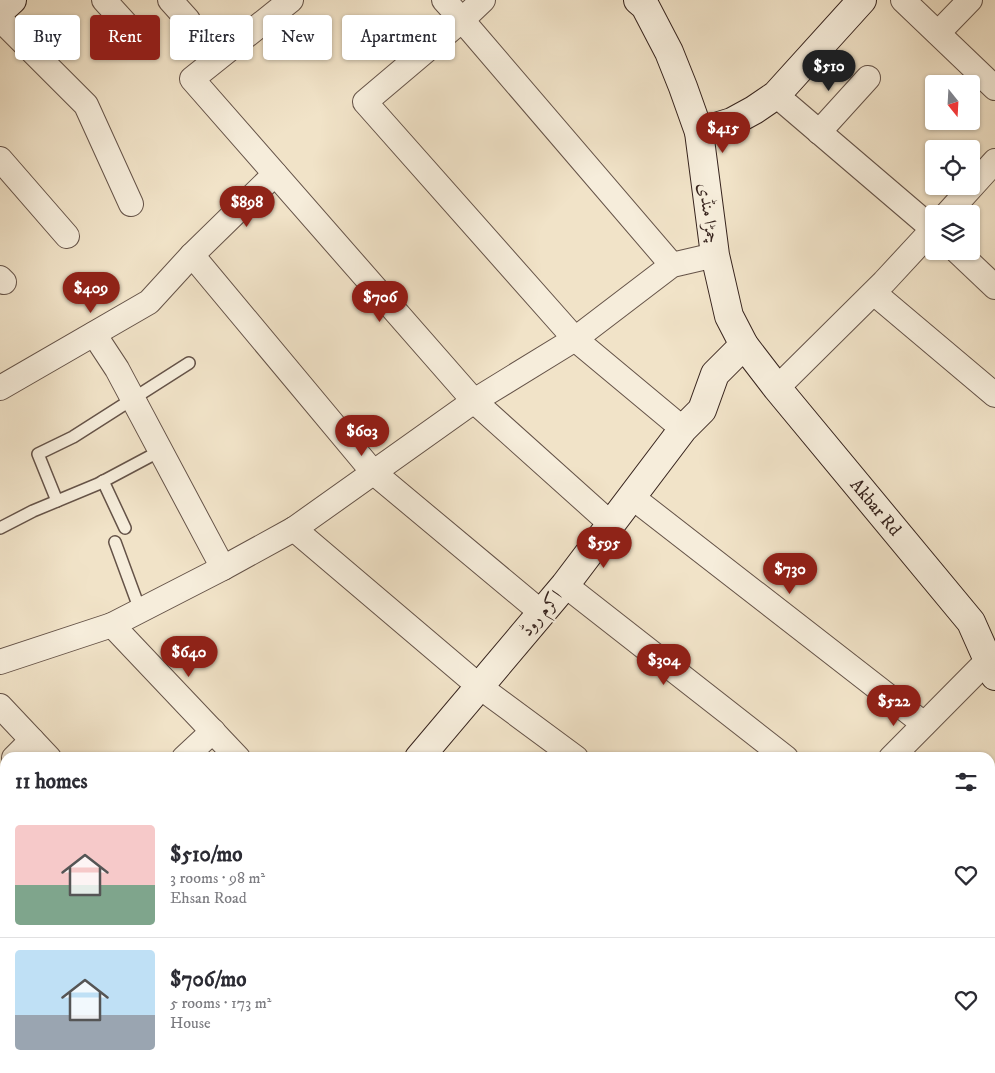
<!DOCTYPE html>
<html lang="en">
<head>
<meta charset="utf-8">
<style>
	body { margin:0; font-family:"IM FELL DW Pica",Amiri,serif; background:#f2f2f3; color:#2b2b33; height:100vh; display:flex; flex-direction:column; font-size:19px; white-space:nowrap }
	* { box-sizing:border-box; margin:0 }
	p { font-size:16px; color:#7c7c81 }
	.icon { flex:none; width:28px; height:28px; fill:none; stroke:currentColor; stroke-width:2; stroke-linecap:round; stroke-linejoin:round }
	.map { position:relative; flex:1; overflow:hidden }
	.panel { position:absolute; left:0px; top:752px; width:995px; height:321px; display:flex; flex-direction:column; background:#fff; border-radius:15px 15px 0 0; box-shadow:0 1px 4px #0004 }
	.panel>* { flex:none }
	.guide { position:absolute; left:15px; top:15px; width:500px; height:45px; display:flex; gap:10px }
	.needle { width:32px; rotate:162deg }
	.fabs { position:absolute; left:925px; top:75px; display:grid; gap:10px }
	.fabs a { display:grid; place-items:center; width:55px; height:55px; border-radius:5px; background:#fff; box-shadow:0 1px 4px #0004; font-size:25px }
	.price { position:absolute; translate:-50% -42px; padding:0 11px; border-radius:18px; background:#8f2418; color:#fff; font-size:16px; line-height:32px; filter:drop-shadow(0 1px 2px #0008) }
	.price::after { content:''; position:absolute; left:50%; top:30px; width:15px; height:11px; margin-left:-8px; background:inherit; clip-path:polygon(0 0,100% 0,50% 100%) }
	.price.selected { background:#222; color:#fff }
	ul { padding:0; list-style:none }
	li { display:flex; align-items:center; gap:15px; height:125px; padding:0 15px }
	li+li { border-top:1px solid #e1e1e2 }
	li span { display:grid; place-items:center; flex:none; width:140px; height:100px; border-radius:5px; color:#555 }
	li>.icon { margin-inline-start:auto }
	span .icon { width:60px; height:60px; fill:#fffc; stroke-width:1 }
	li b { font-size:21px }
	h2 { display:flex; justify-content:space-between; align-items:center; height:60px; padding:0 15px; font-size:21px }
	.chip { padding:0 18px; border-radius:5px; background:#fff; box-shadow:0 1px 4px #0004; font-size:18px; line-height:45px }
	.chip.selected { background:#8f2418; color:#fff }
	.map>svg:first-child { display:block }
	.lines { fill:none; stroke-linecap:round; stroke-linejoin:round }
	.lane-casing { stroke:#655348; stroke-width:14 }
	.street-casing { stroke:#655348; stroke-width:26 }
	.secondary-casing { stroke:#36231d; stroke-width:30 }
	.lane { stroke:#f6eddb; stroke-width:11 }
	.street { stroke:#f6eddb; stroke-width:24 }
	.secondary { stroke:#f6eddb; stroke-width:28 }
	.labels { text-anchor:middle; stroke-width:4; stroke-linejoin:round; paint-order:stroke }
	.street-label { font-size:18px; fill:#36231d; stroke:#f6eddb }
</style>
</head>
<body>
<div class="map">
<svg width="995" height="1073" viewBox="0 0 995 1073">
	<rect width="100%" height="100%" fill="#f1e3c8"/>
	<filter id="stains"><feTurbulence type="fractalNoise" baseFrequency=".004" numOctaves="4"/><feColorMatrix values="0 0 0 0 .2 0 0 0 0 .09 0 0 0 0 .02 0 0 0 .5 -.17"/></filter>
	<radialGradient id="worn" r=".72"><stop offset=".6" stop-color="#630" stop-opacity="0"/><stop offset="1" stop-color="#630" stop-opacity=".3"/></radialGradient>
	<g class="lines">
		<defs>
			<g id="lane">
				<path d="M103,481L125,528"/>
				<path d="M57,501L38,454L73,437L189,363"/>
				<path d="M0,528L33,511L98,484L160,451"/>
				<path d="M115,542L140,610"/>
			</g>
			<g id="street">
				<path d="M104,0L145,45"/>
				<path d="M170,0L188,20"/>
				<path d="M291,0L192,79L474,401L611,524"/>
				<path d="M444,0L462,20L672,265"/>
				<path d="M483,0L462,20L365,102L575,339L683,429"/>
				<path d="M903,0L995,88"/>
				<path d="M0,19L86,105L131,204"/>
				<path d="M938,33L970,0"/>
				<path d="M776,95L934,230"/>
				<path d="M819,132L868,78"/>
				<path d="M0,159L67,236"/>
				<path d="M947,214L995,161"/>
				<path d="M957,251L995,287"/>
				<path d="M192,255L373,472L542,613"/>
				<path d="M0,278L4,282"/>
				<path d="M874,293L995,395"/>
				<path d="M94,334L117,369L223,568"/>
				<path d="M0,388L149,302L192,255L275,174"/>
				<path d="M777,388L884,282L934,228"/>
				<path d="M632,497L924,724"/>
				<path d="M294,529L480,687L576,758"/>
				<path d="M565,585L786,758"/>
				<path d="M112,625L238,758"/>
				<path d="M0,662L112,625L223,568L294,529L474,401L575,339L672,265L715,255"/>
				<path d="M0,706L49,758"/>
				<path d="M14,758L32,740"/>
				<path d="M184,758L213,731"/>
				<path d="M891,758L988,660"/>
				<path d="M0,897L5,903"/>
				<path d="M0,926L5,921"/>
				<path d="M426,1069L430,1073"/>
				<path d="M626,1069L630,1073"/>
				<path d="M814,1069L819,1073"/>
				<path d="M309,1073L313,1069"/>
				<path d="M727,1073L731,1069"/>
			</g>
			<g id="secondary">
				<path d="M638,0L645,6L669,52L683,87L699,132L715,255L729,316L744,345L777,388L971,622L995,676"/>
				<path d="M0,11L12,0"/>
				<path d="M699,132L732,122L754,110L776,95L862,0"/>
				<path d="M419,758L565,585L683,429L702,410L715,374L744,345"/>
				<path d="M990,1048L995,1043"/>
				<path d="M127,1073L130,1069"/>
				<path d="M967,1073L970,1069"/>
			</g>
		</defs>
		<use href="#lane" class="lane-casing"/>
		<use href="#street" class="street-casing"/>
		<use href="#secondary" class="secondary-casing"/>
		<use href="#lane" class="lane"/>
		<use href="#street" class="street"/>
		<use href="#secondary" class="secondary"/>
	</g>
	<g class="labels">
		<g class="street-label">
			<text transform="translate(709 213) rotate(82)" y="6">چمڑا منڈی</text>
			<text transform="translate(876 507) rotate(50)" y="6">Akbar Rd</text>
			<text transform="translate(541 613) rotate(-50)" y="6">اکرم روڈ</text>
		</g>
	</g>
	<rect width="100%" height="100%" filter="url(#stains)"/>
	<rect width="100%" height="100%" fill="url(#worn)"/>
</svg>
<div class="fabs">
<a><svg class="needle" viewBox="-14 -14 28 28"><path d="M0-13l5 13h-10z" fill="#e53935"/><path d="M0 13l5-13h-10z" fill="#7c7c81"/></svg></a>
<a><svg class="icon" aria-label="locate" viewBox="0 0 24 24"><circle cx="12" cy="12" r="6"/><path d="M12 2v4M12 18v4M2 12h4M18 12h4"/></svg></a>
<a><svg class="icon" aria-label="layers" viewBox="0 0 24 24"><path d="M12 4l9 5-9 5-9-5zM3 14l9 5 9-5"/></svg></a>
</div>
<b class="price selected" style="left:829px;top:92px">$510</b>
<b class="price" style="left:723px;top:154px">$415</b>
<b class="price" style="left:247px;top:228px">$898</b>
<b class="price" style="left:91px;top:314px">$409</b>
<b class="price" style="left:380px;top:323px">$706</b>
<b class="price" style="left:362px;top:457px">$603</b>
<b class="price" style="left:604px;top:569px">$595</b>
<b class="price" style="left:790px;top:595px">$730</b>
<b class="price" style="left:189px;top:678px">$640</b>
<b class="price" style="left:664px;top:686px">$304</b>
<b class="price" style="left:894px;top:727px">$522</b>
<div class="guide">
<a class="chip">Buy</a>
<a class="chip selected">Rent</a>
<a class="chip">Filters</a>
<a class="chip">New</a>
<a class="chip">Apartment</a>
</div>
<section class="panel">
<h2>11 homes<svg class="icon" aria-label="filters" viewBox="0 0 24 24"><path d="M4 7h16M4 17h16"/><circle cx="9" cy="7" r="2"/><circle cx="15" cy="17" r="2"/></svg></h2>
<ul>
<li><span style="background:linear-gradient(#f6c9c9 60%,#7fa58c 0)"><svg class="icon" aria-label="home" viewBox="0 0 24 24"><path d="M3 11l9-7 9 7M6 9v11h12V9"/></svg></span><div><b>$510/mo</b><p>3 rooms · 98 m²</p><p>Ehsan Road</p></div><svg class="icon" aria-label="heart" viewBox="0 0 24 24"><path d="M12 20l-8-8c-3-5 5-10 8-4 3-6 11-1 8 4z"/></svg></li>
<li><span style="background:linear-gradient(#bfe0f5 65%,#9aa5b1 0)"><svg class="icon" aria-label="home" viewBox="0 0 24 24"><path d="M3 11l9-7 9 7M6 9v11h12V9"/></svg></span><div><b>$706/mo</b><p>5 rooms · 173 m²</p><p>House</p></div><svg class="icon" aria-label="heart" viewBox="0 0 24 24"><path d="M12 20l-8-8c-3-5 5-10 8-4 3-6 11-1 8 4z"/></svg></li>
</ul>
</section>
</div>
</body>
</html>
